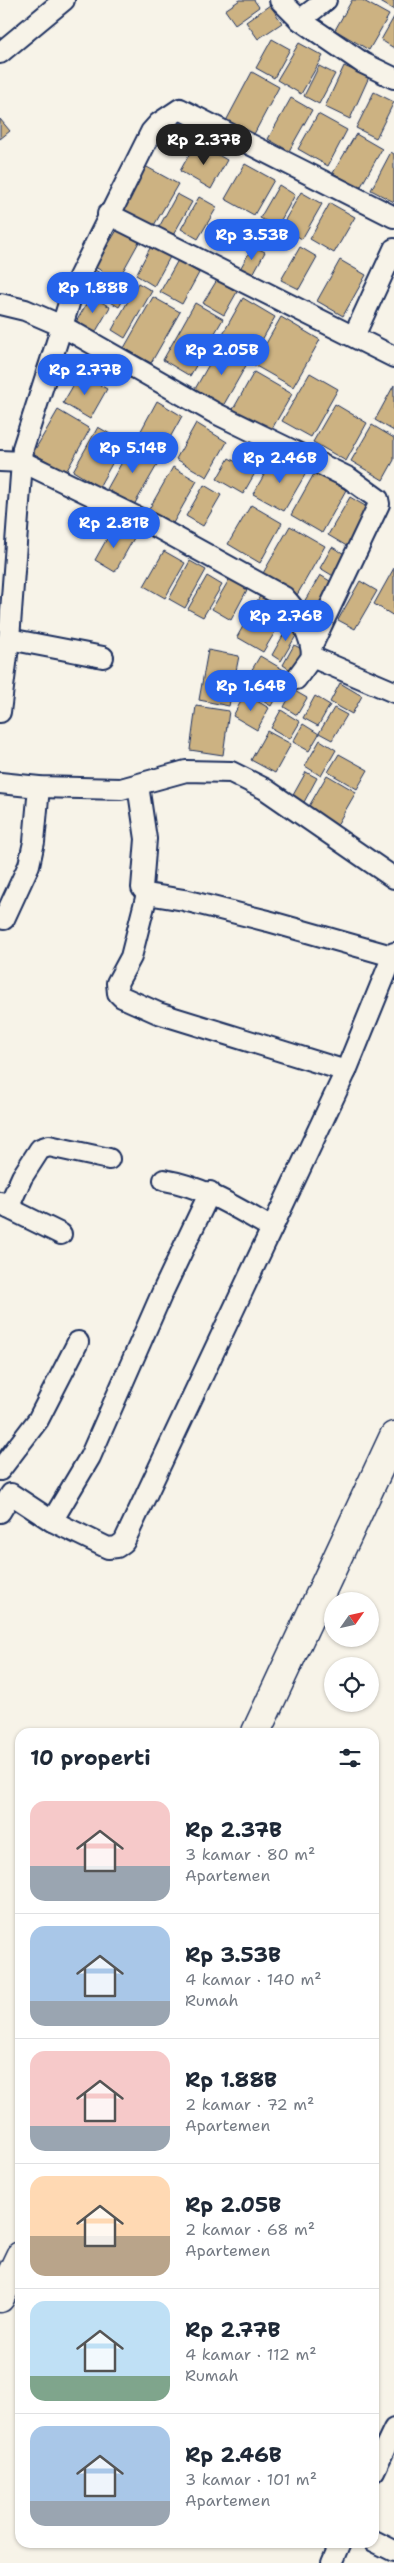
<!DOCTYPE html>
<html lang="id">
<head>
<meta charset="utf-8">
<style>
	body { margin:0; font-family:"Shantell Sans",sans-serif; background:#f6f6f7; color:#1f2937; height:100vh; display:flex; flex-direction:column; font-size:19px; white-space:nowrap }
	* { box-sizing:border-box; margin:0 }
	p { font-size:16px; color:#747a83 }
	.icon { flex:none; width:28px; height:28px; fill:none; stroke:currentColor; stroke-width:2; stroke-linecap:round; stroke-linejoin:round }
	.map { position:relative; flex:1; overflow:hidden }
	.details { position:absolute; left:15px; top:1728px; width:364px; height:820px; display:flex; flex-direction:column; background:#fff; border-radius:15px; box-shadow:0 1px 4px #0004 }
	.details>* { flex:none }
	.needle { width:32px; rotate:56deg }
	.buttons { position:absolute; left:324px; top:1592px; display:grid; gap:10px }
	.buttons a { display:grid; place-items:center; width:55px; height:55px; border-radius:50%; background:#fff; box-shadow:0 1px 4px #0004; font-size:25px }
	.price { position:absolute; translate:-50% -42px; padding:0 11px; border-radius:18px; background:#2563eb; color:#fff; font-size:16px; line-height:32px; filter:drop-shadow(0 1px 2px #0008) }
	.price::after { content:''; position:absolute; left:50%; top:30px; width:15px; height:11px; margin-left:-8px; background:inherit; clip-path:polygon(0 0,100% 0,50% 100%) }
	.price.current { background:#222; color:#fff }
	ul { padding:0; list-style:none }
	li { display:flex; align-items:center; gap:15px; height:125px; padding:0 15px }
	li+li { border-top:1px solid #e0e1e3 }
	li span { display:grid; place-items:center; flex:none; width:140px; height:100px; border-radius:15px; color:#555 }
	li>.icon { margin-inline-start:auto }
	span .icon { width:60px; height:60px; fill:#fffc; stroke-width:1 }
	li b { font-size:21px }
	h2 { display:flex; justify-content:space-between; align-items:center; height:60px; padding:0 15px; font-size:21px }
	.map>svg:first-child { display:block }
	.building { fill:#ccb282; stroke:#1b2f5e }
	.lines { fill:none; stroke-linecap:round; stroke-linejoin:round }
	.street-casing { stroke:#1b2f5e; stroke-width:24 }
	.secondary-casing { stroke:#1b2f5e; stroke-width:31 }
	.street { stroke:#f7f3e8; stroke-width:20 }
	.secondary { stroke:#f7f3e8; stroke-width:28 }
</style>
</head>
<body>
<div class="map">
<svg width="394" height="2563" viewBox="0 0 394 2563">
	<rect width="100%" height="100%" fill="#f7f3e8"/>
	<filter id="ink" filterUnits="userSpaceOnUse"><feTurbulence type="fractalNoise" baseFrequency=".02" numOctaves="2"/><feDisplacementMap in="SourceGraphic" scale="10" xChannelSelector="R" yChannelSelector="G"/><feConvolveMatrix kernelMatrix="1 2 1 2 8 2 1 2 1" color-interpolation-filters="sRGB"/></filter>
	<g filter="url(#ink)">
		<g class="building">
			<path d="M240,0H254L259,7L235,24L225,10Z"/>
			<path d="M352,0H362L389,15L369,50L335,30Z"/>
			<path d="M377,0H394V10Z"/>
			<path d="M270,5L282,23L258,39L246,22Z"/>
			<path d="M394,17V48L381,40Z"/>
			<path d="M272,39L290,49L274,78L256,68Z"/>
			<path d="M299,43L323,56L301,94L277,80Z"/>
			<path d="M319,66L335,74L319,104L304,96Z"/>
			<path d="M344,66L369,77L350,119L325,107Z"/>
			<path d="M252,72L279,87L253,136L226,121Z"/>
			<path d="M374,92L394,102L376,138L356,128Z"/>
			<path d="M291,98L312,110L289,151L268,139Z"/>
			<path d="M318,114L347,130L328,166L298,149Z"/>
			<path d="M0,119L10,131L0,139Z"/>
			<path d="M356,134L382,149L360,188L333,173Z"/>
			<path d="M196,142L227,160L211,189L180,171Z"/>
			<path d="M391,152L394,154V202L371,190Z"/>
			<path d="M245,164L274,180L254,215L225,199Z"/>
			<path d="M145,166L178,184L153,227L121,209Z"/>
			<path d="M279,185L295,195L277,227L260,218Z"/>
			<path d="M301,192L322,204L302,239L281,227Z"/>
			<path d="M177,194L192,202L172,237L158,229Z"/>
			<path d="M199,197L217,207L198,239L181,229Z"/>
			<path d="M330,203L355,217L334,253L310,239Z"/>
			<path d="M117,230L139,242L118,280L95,267Z"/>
			<path d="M151,246L170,257L154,286L136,275Z"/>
			<path d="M253,246L265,252L252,276L240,269Z"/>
			<path d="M300,247L317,257L299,289L281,280Z"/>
			<path d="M178,260L199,273L182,304L160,292Z"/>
			<path d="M340,260L366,275L343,316L317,301Z"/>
			<path d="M95,270L129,290L119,307L85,287Z"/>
			<path d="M217,280L237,292L224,315L203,303Z"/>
			<path d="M138,283L152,291L125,338L112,330Z"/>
			<path d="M91,296L110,307L95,333L76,322Z"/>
			<path d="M153,297L180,312L151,363L124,348Z"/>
			<path d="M243,298L275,317L253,356L221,337Z"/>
			<path d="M195,303L223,319L190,376L163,360Z"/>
			<path d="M281,317L320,340L293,387L254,365Z"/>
			<path d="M220,345L248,362L223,406L195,389Z"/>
			<path d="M96,354L118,367L109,384L86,371Z"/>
			<path d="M254,372L292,394L269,434L231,413Z"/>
			<path d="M310,373L338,389L311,437L282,421Z"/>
			<path d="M80,374L107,389L90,419L63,403Z"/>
			<path d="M394,385V431L375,420Z"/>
			<path d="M157,401L182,416L162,452L137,438Z"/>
			<path d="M335,404L367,423L346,461L313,442Z"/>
			<path d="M58,410L90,429L66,472L33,453Z"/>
			<path d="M196,423L227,442L207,477L176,459Z"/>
			<path d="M372,425L394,438V460L383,480L351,461Z"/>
			<path d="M98,427L124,442L99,487L73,471Z"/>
			<path d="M132,444L160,460L134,505L107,489Z"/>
			<path d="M275,456L306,473L284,511L253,494Z"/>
			<path d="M229,458L255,473L243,494L217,479Z"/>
			<path d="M173,467L197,481L172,525L148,511Z"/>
			<path d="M315,472L346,490L322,533L291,515Z"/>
			<path d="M204,485L221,495L203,526L186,516Z"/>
			<path d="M350,497L372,510L350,548L328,535Z"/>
			<path d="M251,505L282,523L260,563L228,544Z"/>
			<path d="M114,526L134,538L115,572L95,560Z"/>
			<path d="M290,526L325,546L297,595L262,575Z"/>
			<path d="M332,547L352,558L340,580L320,568Z"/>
			<path d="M164,551L185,563L165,598L144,586Z"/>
			<path d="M190,561L206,570L185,608L169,599Z"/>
			<path d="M394,568V616L374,604Z"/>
			<path d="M320,575L338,586L323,613L304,602Z"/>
			<path d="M207,576L222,585L203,617L188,609Z"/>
			<path d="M230,578L248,588L231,620L212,609Z"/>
			<path d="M360,581L377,591L355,629L338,620Z"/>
			<path d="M260,596L287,612L263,652L237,637Z"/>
			<path d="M290,623L300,629L281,661L272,655Z"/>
			<path d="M294,645L304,650L292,671L283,665Z"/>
			<path d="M208,650L239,656L229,706L199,700Z"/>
			<path d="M260,656L289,673L271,706L241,688Z"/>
			<path d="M340,683L362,696L352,714L330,702Z"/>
			<path d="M293,690L307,698L297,715L284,707Z"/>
			<path d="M245,694L269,708L257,730L233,716Z"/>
			<path d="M315,696L330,705L318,726L303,718Z"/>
			<path d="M196,706L229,711L223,755L190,750Z"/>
			<path d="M334,708L347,715L332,740L319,733Z"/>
			<path d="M281,710L300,722L290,739L271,728Z"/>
			<path d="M303,724L319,734L309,751L293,742Z"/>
			<path d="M267,731L291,744L275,773L251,760Z"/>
			<path d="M320,740L336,750L321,776L305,766Z"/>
			<path d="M339,754L368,770L357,789L328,772Z"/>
			<path d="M306,772L317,778L303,804L292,797Z"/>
			<path d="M327,775L356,792L337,825L308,808Z"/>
		</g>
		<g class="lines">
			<defs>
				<g id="street">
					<path d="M280,0L300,20L326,0"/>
					<path d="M300,20L363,63L394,78"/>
					<path d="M0,53L64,0"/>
					<path d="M108,214L394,357"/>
					<path d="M0,304L25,310L62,326L74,287L151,132L159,123L180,109L394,217"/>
					<path d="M354,336L394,249"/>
					<path d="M0,461L23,462L153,525L284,597C298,612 312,635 312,657L394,692"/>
					<path d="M9,639L103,657"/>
					<path d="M296,679L312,657"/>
					<path d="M0,712L9,639L23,448L62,326L213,412L349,478L378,499L379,504L312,645"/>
					<path d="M0,783L39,787L121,789L186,771L231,772L265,789L394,878"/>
					<path d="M138,785L146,839L142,888L147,894L184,900L268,921L392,956"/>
					<path d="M147,894L131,957L117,983L118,993L122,997L158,1013L346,1071"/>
					<path d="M4,919L29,865L34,842L39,787"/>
					<path d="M164,1180C205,1187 236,1208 272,1228"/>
					<path d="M0,1202L8,1208L22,1177L40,1149L49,1146L109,1159"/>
					<path d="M8,1208L61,1234"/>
					<path d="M0,1470L38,1420L78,1342"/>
					<path d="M0,1512L11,1494L52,1521L108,1548L117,1547L124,1542L346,1071L394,953"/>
					<path d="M52,1521L90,1457L163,1291L210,1192"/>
					<path d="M374,2471L394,2429"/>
					<path d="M374,2541L394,2551"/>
					<path d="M332,2563L341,2542"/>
				</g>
				<g id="secondary">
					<path d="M256,1732L394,1436"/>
					<path d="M0,2298L20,2256"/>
				</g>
			</defs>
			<use href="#street" class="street-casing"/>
			<use href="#secondary" class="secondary-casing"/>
			<use href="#street" class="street"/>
			<use href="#secondary" class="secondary"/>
		</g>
	</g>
</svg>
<div class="buttons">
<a><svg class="needle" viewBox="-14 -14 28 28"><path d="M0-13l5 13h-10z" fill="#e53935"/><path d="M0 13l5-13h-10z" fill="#747a83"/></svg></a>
<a><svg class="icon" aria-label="locate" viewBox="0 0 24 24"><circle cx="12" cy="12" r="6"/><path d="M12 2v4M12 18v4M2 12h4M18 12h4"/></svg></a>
</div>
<b class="price current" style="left:204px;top:166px">Rp 2.37B</b>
<b class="price" style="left:252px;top:261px">Rp 3.53B</b>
<b class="price" style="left:93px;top:314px">Rp 1.88B</b>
<b class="price" style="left:222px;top:376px">Rp 2.05B</b>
<b class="price" style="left:85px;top:396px">Rp 2.77B</b>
<b class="price" style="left:133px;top:474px">Rp 5.14B</b>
<b class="price" style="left:280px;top:484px">Rp 2.46B</b>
<b class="price" style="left:114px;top:549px">Rp 2.81B</b>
<b class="price" style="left:286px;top:642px">Rp 2.76B</b>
<b class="price" style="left:251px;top:712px">Rp 1.64B</b>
<section class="details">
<h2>10 properti<svg class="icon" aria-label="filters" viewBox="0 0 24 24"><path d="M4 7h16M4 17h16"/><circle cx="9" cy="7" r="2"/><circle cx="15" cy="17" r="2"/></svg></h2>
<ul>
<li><span style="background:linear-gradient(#f6c9c9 65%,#9aa5b1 0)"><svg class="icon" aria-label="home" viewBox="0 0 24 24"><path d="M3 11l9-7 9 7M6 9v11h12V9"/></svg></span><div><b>Rp 2.37B</b><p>3 kamar · 80 m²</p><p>Apartemen</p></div></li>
<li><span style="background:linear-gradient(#a9c7e8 75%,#9aa5b1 0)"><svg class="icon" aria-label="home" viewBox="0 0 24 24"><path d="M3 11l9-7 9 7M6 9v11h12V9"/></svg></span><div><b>Rp 3.53B</b><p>4 kamar · 140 m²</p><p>Rumah</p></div></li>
<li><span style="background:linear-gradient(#f6c9c9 75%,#9aa5b1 0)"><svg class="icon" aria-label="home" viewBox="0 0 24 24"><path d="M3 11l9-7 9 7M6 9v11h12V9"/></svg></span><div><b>Rp 1.88B</b><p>2 kamar · 72 m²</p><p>Apartemen</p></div></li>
<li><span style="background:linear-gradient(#ffd9b3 60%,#b9a48a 0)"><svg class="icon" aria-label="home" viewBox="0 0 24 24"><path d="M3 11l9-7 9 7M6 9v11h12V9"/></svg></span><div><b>Rp 2.05B</b><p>2 kamar · 68 m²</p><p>Apartemen</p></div></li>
<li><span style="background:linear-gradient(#bfe0f5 75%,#7fa58c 0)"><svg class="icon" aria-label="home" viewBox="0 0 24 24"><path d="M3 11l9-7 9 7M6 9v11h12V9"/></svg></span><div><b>Rp 2.77B</b><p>4 kamar · 112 m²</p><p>Rumah</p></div></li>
<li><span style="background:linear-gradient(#a9c7e8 75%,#9aa5b1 0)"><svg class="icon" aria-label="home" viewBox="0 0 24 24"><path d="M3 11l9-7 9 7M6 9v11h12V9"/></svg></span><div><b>Rp 2.46B</b><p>3 kamar · 101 m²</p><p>Apartemen</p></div></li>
</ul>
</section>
</div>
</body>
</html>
